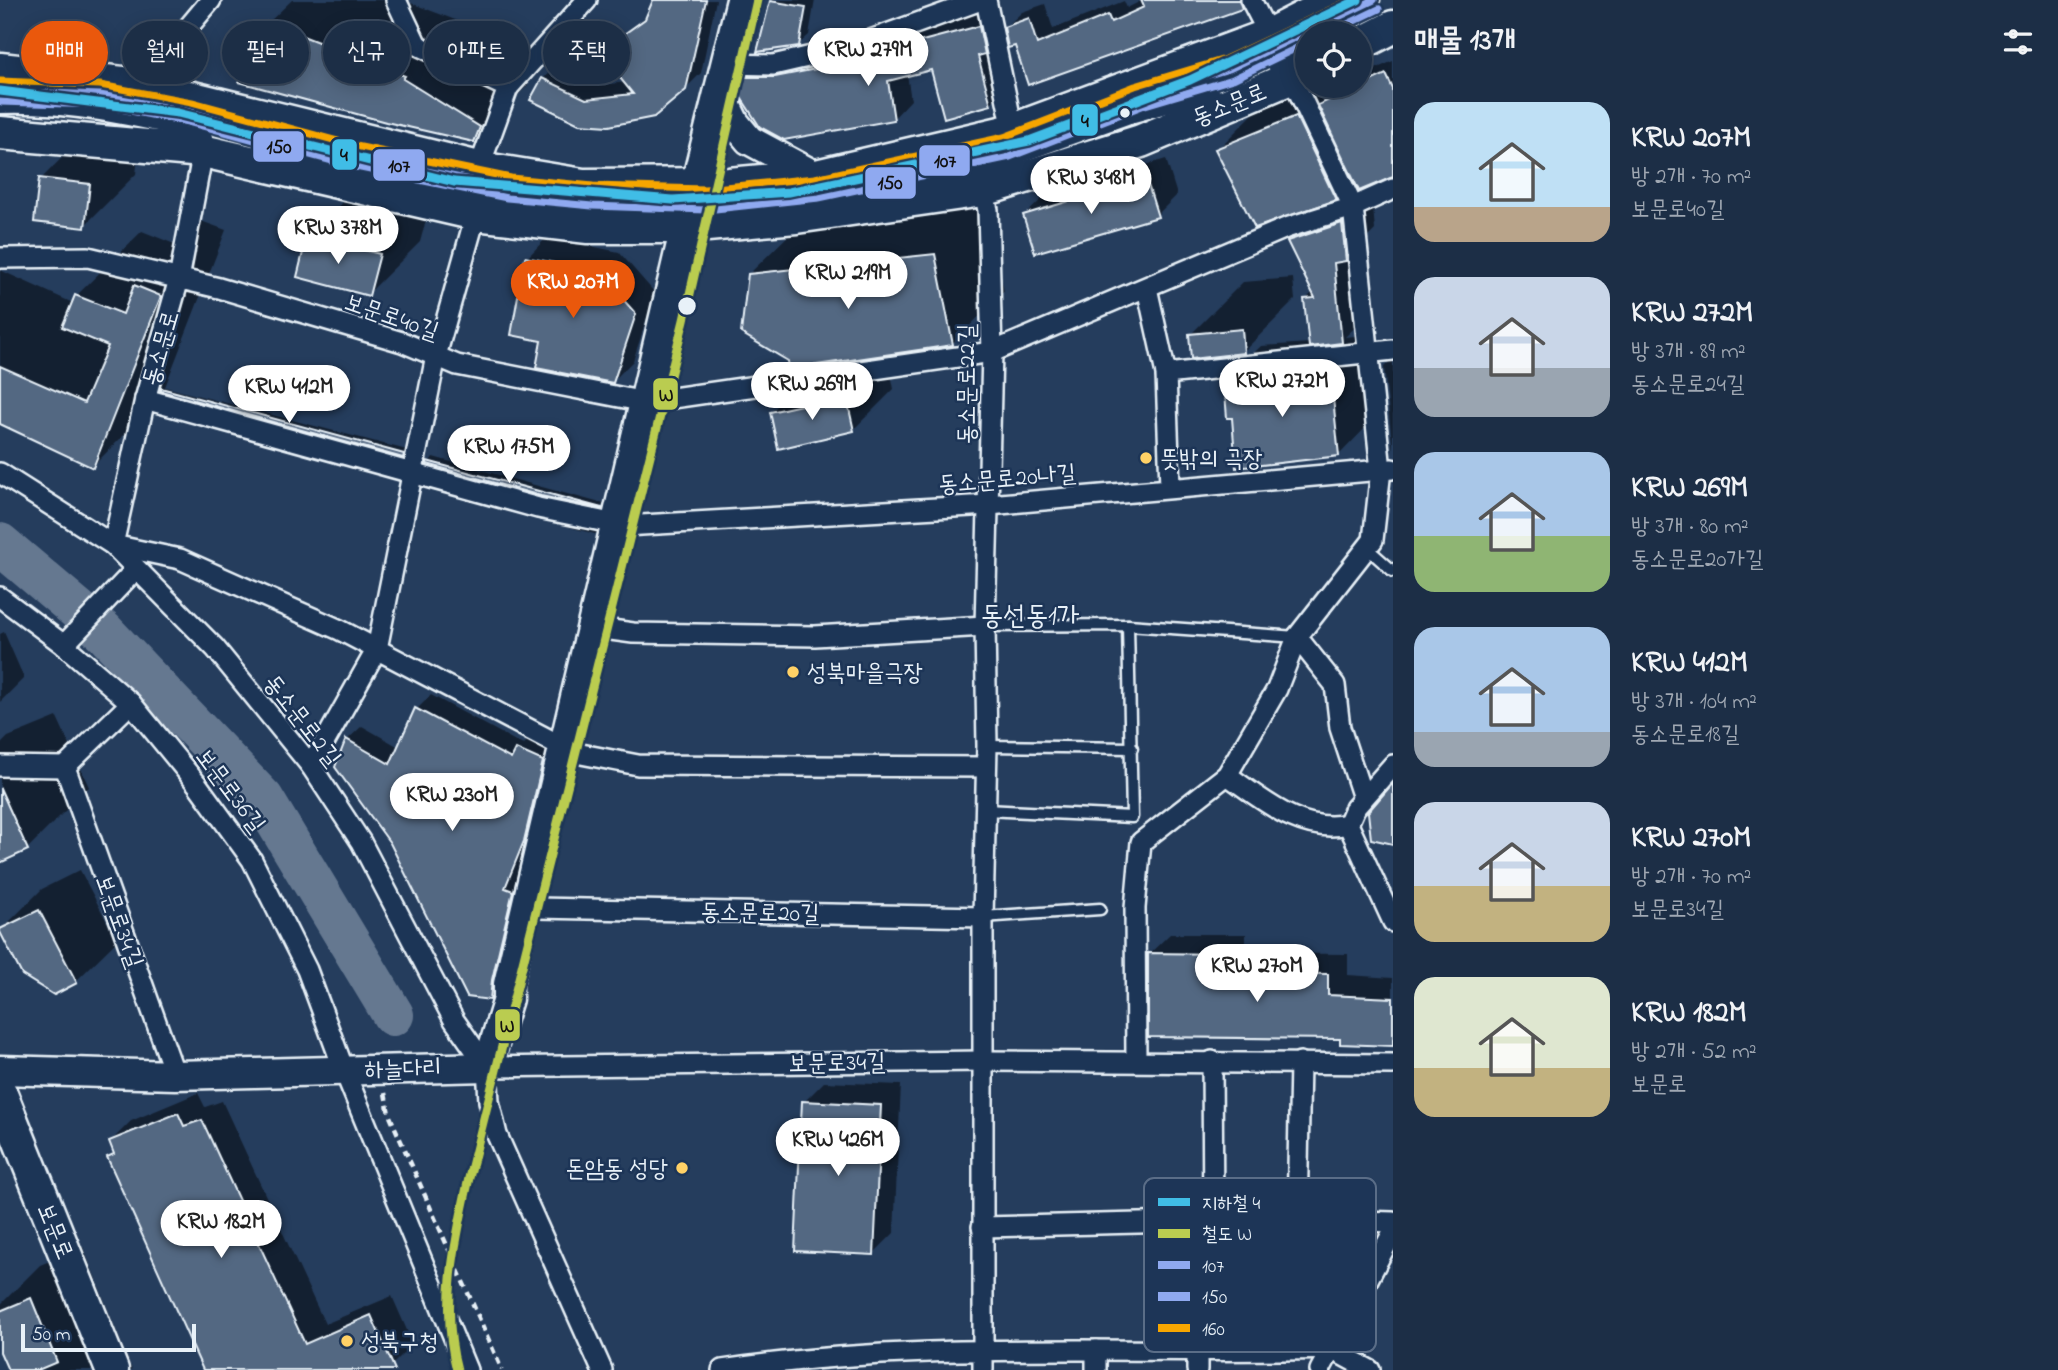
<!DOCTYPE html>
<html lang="ko">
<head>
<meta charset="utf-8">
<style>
	body { margin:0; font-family:"Indie Flower","Poor Story",sans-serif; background:#25364d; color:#f1f3f6; height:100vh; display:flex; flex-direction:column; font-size:26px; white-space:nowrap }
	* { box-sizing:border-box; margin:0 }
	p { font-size:23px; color:#a0a8b3 }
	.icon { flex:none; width:38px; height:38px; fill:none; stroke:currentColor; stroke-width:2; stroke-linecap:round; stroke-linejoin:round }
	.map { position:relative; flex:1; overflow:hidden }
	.drawer { display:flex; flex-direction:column; background:#1c2e46; width:665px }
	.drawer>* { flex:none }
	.guide { position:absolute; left:21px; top:21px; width:665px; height:63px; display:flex; gap:14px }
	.buttons { position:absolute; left:1295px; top:21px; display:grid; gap:14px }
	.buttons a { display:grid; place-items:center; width:77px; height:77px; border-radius:50%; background:#1c2e46; box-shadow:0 4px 18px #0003,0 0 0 2px #3a4a5f; font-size:35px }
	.scale { position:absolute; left:21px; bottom:18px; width:175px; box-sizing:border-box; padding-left:7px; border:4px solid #e8f1f8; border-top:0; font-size:19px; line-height:24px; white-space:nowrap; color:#e8f1f8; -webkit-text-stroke:5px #1d3557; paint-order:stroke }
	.price { position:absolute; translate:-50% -60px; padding:0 16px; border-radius:24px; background:#fff; color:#222; font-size:23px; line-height:46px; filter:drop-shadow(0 2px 4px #0008) }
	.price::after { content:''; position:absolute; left:50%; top:42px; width:21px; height:16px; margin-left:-10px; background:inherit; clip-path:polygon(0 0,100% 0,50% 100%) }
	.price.on { background:#ea580c; color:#fff }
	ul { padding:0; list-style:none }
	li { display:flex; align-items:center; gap:21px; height:175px; padding:0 21px }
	li span { display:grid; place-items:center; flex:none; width:196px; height:140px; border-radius:21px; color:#555 }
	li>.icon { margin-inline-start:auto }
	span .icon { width:84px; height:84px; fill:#fffc; stroke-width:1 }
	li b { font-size:30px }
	h2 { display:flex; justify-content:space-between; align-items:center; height:84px; padding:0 21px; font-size:30px }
	.tag { padding:0 24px; border-radius:32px; background:#1c2e46; box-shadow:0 4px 18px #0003,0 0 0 2px #3a4a5f; font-size:24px; line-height:63px }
	.tag.on { background:#ea580c; color:#fff }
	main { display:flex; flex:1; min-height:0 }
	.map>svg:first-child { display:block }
	.shadow { fill:#0007 }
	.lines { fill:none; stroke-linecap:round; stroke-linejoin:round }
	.river { stroke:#657890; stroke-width:42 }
	.building { fill:#536782; stroke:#e8f1f8; stroke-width:2 }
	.lane-casing { stroke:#e8f1f8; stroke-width:15 }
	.street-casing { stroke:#e8f1f8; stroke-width:24 }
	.secondary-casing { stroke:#e8f1f8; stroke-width:33 }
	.primary-casing { stroke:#e8f1f8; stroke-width:37 }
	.path { stroke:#e8f1f8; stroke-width:4.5; stroke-dasharray:7 5; stroke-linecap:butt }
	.lane { stroke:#1d3557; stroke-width:10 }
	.street { stroke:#1d3557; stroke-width:19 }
	.secondary { stroke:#1d3557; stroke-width:28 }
	.primary { stroke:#1d3557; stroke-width:32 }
	.bus-1-casing { stroke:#1d3557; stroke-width:12 }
	.bus-2-casing { stroke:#1d3557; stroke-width:12 }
	.bus-3-casing { stroke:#1d3557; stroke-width:12 }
	.bus-1 { stroke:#8fa9f0; stroke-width:7 }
	.bus-2 { stroke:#8fa9f0; stroke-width:7 }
	.bus-3 { stroke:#f7a600; stroke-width:7 }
	.rail-1-casing { stroke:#1d3557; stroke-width:14 }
	.rail-1 { stroke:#bacc50; stroke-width:9 }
	.metro-1-casing { stroke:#1d3557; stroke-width:14 }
	.metro-1 { stroke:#40bde6; stroke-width:9 }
	.bus-dot { fill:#e8f1f8; stroke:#1d3557; stroke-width:2.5 }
	.poi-dot { fill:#ffd166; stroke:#1d3557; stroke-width:2.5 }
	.labels { text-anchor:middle; stroke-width:5; stroke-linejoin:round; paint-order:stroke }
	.street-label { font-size:24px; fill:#e8f1f8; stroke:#1d3557 }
	.poi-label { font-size:24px; fill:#e8f1f8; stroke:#1d3557; text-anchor:start }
	.quarter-label { font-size:28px; fill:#e8f1f8; stroke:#1d3557 }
	.key { fill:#1d3557; stroke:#5a6d87; stroke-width:2 }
	.key-label { font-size:19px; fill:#e8f1f8 }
	.line-badge { stroke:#1d3557; stroke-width:2.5 }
	.pale-badge-label { font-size:19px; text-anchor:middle; font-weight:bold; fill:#111 }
</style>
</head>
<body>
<main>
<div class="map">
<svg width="1393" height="1370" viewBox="0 0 1393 1370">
	<rect width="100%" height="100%" fill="#253d5d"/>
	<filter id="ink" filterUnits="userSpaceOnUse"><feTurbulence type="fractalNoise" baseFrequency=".0143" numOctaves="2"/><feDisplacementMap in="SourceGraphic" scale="14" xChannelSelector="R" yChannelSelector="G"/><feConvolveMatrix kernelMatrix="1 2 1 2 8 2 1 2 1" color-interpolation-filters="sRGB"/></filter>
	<g filter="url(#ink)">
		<g class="shadow">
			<path d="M292,0H403L458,21L457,24L533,72L528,85L474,140L268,23Z"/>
			<path d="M655,0H716L701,73L685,89L609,124L543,79L558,63L602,85L626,82L601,53L649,14Z"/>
			<path d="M773,0H815L809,35L798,45L759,50Z"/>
			<path d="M1143,0H1248L1241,8L1029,83L1016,44L1006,27L1022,12L1045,4L1053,29L1124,1L1127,8Z"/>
			<path d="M997,9L1008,86L990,104L932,67L907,74L911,100L893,119L761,126L742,95L745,77L763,59L912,31Z"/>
			<path d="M1393,61V176L1355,178L1335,198L1217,150L1269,98L1307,86H1360V76Z"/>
			<path d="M93,126L141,132L136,174L84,226L41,179Z"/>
			<path d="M1166,159L1177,195L1157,215H1025L1046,195Z"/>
			<path d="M361,184L431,202L420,242L368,294L309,237Z"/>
			<path d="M1372,195L1375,230L1364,241L1371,312L1345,337L1365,335L1374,419L1339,455L1234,416L1225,381L1261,346L1310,343L1305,300L1314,291L1289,241L1319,212Z"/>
			<path d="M987,202L1004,291L952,344L887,353L894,389L853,430L771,412L813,371L875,358L874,355L790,360L749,274L802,222Z"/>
			<path d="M201,221L226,230L165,387L407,450L402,456L163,389L158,401L93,466L5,424L0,426V270L73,303L76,296L142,231L177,245Z"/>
			<path d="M547,237L619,252L655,293L633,361L613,381L543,339L527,258Z"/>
			<path d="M1293,278L1295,300L1243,352L1191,334L1243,282Z"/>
			<path d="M1393,358V451L1384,367Z"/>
			<path d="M433,457L604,504L601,507L541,494L429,463Z"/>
			<path d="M554,519L600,530L595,534L551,522Z"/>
			<path d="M4,632L24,678L0,702V634Z"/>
			<path d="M431,695L523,745L532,736L556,747L538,826L517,874L526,877L504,984L490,998L391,842L337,766L348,739L362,726L399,747L417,709Z"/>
			<path d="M57,717L89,787L27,849L0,861V745L8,737Z"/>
			<path d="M80,870L117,941L75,982L1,930L42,889Z"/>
			<path d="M1170,934H1246V953L1348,954V975L1393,978V1044L1342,1037L1149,954Z"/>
			<path d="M824,1082L901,1085L894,1233L874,1253L804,1102Z"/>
			<path d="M198,1093L205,1107L222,1101L325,1324L392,1296L413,1344L392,1365L380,1370H203L109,1157L115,1151L111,1141L131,1121Z"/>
			<path d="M1361,1221L1386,1234L1344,1314L1323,1335L1223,1286L1243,1266L1282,1268L1337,1245Z"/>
			<path d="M83,1247L132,1370H9L0,1348V1305L40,1265Z"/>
		</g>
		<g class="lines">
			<path class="river" d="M0,544L103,631L263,799L393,1015"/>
		</g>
		<g class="building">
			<path d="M653,0H706L686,90L654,117L609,126L579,124L530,100L542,78L586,99L633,94L599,52L645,19Z"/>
			<path d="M1141,0H1239L1242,9L1028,85L1015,46L1008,48L1004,27L1029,18L1037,44L1108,15L1111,22L1144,7Z"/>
			<path d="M770,1L806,7L799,46L757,52Z"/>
			<path d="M267,22L405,76L403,79L480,127L474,142L386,122L239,82L244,64Z"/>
			<path d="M979,26L985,54L978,56L991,105L944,118L931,70L888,81L894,120L784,140L760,127L740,96L743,77H775L893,54L892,49Z"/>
			<path d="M1386,74L1393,89V177L1359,191L1318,105Z"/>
			<path d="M1296,116L1336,200L1255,228L1215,149Z"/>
			<path d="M39,178L90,184L85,228L34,222Z"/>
			<path d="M1146,178L1158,217L1035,253L1023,215Z"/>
			<path d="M1342,223L1346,261L1334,263L1342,343L1309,347L1304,299L1315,298L1287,241Z"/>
			<path d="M307,236L380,254L369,296L297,277Z"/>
			<path d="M935,254L953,345L789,369L788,361L741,333L748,274Z"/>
			<path d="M525,257L599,272L636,314L613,383L536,368L541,341L511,335Z"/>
			<path d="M134,285L161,296L93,468L0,424V366L84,403L108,346L62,327L75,295L123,314Z"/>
			<path d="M1242,329L1244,353L1191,359L1189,334Z"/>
			<path d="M1330,369L1339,456L1236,468L1232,418H1227L1224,380L1246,378V381Z"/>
			<path d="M161,388L404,454L403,458L161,391Z"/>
			<path d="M846,395L854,431L778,449L770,412Z"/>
			<path d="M427,461L602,508V509L541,496L427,464Z"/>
			<path d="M415,708L511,759L516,749L543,761L524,841L505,888L513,891L492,980L490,1000L467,997L390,843L335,767L346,739L390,764Z"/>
			<path d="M1393,783V844L1371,839L1368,812Z"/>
			<path d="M0,788L28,850L0,863Z"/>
			<path d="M39,910L77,983L54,995L22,975L0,932V929Z"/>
			<path d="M1148,953L1226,954V973L1328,974V995L1393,998V1046L1340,1044V1039L1148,1037Z"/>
			<path d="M802,1101L881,1105L874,1255L795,1251Z"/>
			<path d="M178,1113L184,1126L202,1120L305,1344L371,1315L395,1370H203L107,1157L114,1154L109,1141Z"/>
			<path d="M31,1298L57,1362L38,1370H8L0,1352V1311Z"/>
		</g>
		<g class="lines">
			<defs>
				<g id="lane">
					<path d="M1324,24L1374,0"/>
					<path d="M1274,68L1307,52"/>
					<path d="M1185,82L1229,69L1259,54"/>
					<path d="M0,91L100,95L178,110"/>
					<path d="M0,108C69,105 140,122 207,137"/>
					<path d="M230,123L354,156L433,172"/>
					<path d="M293,156L508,201L641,212"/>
					<path d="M878,190L988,169L1127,119L1216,94"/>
					<path d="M1367,548L1393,571"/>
					<path d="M985,626L1128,625L1297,637"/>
					<path d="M987,746L1132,748"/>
					<path d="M986,810L1132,817L1128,625"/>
					<path d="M983,917L1100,909"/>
				</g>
				<g id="street">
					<path d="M396,0L417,45L508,88L479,168"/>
					<path d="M986,0L1013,130"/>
					<path d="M1251,0L1269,35"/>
					<path d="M725,64L773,65L851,47L981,0"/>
					<path d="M140,85L211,0"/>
					<path d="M508,88L587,0"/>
					<path d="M203,151L179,279L145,399L113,545L180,559L340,630L565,748"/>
					<path d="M983,190L988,210L992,352L985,626L987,746L983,917V1370"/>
					<path d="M0,258L88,257L219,288L402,342L457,365L645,402L992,352L1286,228L1353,207L1393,189"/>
					<path d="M1147,288L1166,374L1170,487"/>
					<path d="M1166,374L1393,350"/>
					<path d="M145,399L538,508L616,524"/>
					<path d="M0,473L113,545L215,648L311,766L361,842L454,1020L487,1067"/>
					<path d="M624,526L989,505L1392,469"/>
					<path d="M0,597L64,645L131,703L197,784L252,860L307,970L344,1070L467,1370"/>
					<path d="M604,629L633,633L815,636L985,626"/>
					<path d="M1297,637L1335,685L1340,728L1363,798"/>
					<path d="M64,645L135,570"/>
					<path d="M576,753L638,765L986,767"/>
					<path d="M1393,765L1355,808L1348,824L1393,922"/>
					<path d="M0,766L65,767L131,703"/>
					<path d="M311,766L377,649L436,356L476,214"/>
					<path d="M65,767L175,1075"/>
					<path d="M1227,775C1263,800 1302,835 1348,824"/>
					<path d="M537,908L983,917"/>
					<path d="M1136,1061L1135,908L1141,842L1227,775L1277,689L1297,637L1373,540L1381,470L1353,207L1292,78"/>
					<path d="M1212,1061L1213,1220"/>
					<path d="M487,1067L984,1061L1393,1064"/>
					<path d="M487,1067L489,1101L497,1135L602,1370"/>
					<path d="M1297,1219L1300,1062"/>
					<path d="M982,1227L1297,1219L1393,1222"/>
					<path d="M722,1370C924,1339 1128,1355 1331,1349L1370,1370"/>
					<path d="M1096,1370V1350"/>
					<path d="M1197,1370V1350"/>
					<path d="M1320,1370L1393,1232"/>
				</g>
				<g id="secondary">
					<path d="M719,90L735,123L749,140L816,176"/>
					<path d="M0,1070L175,1075L487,1067L508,999V984L685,227L741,0"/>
				</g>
				<g id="primary">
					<path d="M1360,44L1393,27"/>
					<path d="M0,69L140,85L479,168L583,185L729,184L816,176L1013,130L1269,35L1337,0"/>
					<path d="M0,133L203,151L476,214L588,227H685L796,217L983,190L1141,141L1307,71"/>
					<path d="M0,1092L112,1370"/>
				</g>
			</defs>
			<use href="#lane" class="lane-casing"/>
			<use href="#street" class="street-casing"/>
			<use href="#secondary" class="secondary-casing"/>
			<use href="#primary" class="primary-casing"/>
			<path class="path" d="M385,1093L389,1114L502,1370"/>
			<use href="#lane" class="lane"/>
			<use href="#street" class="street"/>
			<use href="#secondary" class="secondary"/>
			<use href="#primary" class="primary"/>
			<defs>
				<path id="bus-1" d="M0,91L100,95L190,112L354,156L509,188L592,196L705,200L817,188L1007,147L1139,96L1229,69L1374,0"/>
				<g id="bus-2">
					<path d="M1329,33L1379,9"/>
					<path d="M0,102L99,105L188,122L351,166L507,198L592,206L706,210L819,198L1010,157L1142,106L1233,79L1307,43"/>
				</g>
				<path id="bus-3" d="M0,81L100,85L192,102L356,146L511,178L593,186L705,189L815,178L1004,137L1135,86L1225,59L1350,0"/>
			</defs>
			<use href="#bus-1" class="bus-1-casing"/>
			<use href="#bus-2" class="bus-2-casing"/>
			<use href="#bus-3" class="bus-3-casing"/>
			<use href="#bus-1" class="bus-1"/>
			<use href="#bus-2" class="bus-2"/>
			<use href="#bus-3" class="bus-3"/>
			<defs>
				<path id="rail-1" d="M457,1370C440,1307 455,1241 469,1178L684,320L757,0"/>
			</defs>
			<use href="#rail-1" class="rail-1-casing"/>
			<use href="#rail-1" class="rail-1"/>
			<defs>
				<path id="metro-1" d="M0,91L178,113L454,182L673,200L789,192L1029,141L1190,80L1358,0"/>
			</defs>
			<use href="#metro-1" class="metro-1-casing"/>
			<use href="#metro-1" class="metro-1"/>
		</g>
	</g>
	<g class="bus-dot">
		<circle cx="1125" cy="113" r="6"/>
		<circle cx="687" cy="306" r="10"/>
	</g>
	<g class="poi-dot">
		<circle cx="1146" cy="458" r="7"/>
		<circle cx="793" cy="672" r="7"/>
		<circle cx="682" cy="1168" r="7"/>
		<circle cx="347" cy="1341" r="7"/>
	</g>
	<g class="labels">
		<g class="street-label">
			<text transform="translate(1229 104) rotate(-22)" y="8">동소문로</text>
			<text transform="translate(392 316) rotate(19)" y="8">보문로40길</text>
			<text transform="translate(160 348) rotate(-74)" y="8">동소문로</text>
			<text transform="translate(966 384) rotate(-90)" y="8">동소문로22길</text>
			<text transform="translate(1007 478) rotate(-5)" y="8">동소문로20나길</text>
			<text transform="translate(303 720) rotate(52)" y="8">동소문로2길</text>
			<text transform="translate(231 790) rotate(53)" y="8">보문로36길</text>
			<text transform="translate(760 912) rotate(1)" y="8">동소문로20길</text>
			<text transform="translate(120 921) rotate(70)" y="8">보문로34길</text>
			<text transform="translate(837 1062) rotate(-1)" y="8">보문로34길</text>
			<text transform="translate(403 1068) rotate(-2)" y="8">하늘다리</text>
			<text transform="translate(56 1231) rotate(68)" y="8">보문로</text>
		</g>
		<g class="poi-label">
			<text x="1160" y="466">뜻밖의 극장</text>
			<text x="807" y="680">성북마을극장</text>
			<text x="668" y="1176" text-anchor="end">돈암동 성당</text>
			<text x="361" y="1349">성북구청</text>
		</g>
		<g class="quarter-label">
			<text x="1030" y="624">동선동1가</text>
		</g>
	</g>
	<rect x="1144" y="1178" width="232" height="174" rx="10" class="key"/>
	<rect x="1158" y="1198" width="32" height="8" fill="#40bde6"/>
	<rect x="1158" y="1229" width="32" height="9" fill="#bacc50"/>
	<rect x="1158" y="1261" width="32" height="8" fill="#8fa9f0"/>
	<rect x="1158" y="1292" width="32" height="9" fill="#8fa9f0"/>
	<rect x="1158" y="1324" width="32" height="8" fill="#f7a600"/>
	<g class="key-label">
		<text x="1202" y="1209">지하철 4</text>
		<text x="1202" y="1240">철도 W</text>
		<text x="1202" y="1272">107</text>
		<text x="1202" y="1303">150</text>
		<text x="1202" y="1335">160</text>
	</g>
	<g class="line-badge">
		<rect x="1071" y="103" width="28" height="34" rx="7" fill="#40bde6"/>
		<rect x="252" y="130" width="53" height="33" rx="7" fill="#8fa9f0"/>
		<rect x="331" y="138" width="27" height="33" rx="7" fill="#40bde6"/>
		<rect x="918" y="144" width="53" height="33" rx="7" fill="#8fa9f0"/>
		<rect x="372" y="148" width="54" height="34" rx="7" fill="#8fa9f0"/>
		<rect x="864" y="166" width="53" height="34" rx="7" fill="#8fa9f0"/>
		<rect x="652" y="377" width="27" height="34" rx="7" fill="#bacc50"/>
		<rect x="494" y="1008" width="27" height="34" rx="7" fill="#bacc50"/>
	</g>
	<g class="pale-badge-label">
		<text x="1085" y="127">4</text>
		<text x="279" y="153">150</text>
		<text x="344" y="161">4</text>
		<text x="945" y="167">107</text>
		<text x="399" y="172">107</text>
		<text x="890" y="189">150</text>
		<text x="666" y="401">W</text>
		<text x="507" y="1032">W</text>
	</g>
</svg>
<div class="buttons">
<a><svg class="icon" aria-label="locate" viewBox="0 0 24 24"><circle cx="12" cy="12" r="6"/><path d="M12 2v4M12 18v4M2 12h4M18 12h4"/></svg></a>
</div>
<div class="scale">50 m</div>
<b class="price" style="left:868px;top:88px">KRW 279M</b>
<b class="price" style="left:1091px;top:216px">KRW 348M</b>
<b class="price" style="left:338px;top:266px">KRW 378M</b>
<b class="price" style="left:848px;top:311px">KRW 219M</b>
<b class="price on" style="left:573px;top:320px">KRW 207M</b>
<b class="price" style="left:1282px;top:419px">KRW 272M</b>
<b class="price" style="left:812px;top:422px">KRW 269M</b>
<b class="price" style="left:289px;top:425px">KRW 412M</b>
<b class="price" style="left:509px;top:485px">KRW 175M</b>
<b class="price" style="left:452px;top:833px">KRW 230M</b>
<b class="price" style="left:1257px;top:1004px">KRW 270M</b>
<b class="price" style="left:838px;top:1178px">KRW 426M</b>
<b class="price" style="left:221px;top:1260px">KRW 182M</b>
<div class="guide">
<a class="tag on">매매</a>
<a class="tag">월세</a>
<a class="tag">필터</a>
<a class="tag">신규</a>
<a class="tag">아파트</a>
<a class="tag">주택</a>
</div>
</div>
<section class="drawer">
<h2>매물 13개<svg class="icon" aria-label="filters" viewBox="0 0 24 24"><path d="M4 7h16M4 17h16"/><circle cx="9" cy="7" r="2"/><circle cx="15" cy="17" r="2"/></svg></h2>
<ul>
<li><span style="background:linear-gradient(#bfe0f5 75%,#b9a48a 0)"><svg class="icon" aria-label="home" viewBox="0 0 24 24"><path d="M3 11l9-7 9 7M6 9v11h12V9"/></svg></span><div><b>KRW 207M</b><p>방 2개 · 70 m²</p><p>보문로40길</p></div></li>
<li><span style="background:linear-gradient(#c9d6e8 65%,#9aa5b1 0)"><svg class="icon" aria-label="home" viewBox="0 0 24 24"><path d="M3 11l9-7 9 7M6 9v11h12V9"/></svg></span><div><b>KRW 272M</b><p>방 3개 · 89 m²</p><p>동소문로24길</p></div></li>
<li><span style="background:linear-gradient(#a9c7e8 60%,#8fb573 0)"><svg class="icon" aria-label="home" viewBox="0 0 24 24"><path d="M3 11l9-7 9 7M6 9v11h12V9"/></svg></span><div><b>KRW 269M</b><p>방 3개 · 80 m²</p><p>동소문로20가길</p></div></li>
<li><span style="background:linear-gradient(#a9c7e8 75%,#9aa5b1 0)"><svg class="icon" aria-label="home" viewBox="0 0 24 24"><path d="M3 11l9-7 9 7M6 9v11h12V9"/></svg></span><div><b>KRW 412M</b><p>방 3개 · 104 m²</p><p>동소문로18길</p></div></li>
<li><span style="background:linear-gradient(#c9d6e8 60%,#c2b280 0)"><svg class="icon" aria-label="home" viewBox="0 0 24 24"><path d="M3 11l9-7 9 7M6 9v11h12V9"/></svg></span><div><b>KRW 270M</b><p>방 2개 · 70 m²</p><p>보문로34길</p></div></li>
<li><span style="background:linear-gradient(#dfe7d0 65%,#c2b280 0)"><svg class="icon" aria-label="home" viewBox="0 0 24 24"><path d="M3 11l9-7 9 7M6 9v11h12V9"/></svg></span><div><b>KRW 182M</b><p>방 2개 · 52 m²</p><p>보문로</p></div></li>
</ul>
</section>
</main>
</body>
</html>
